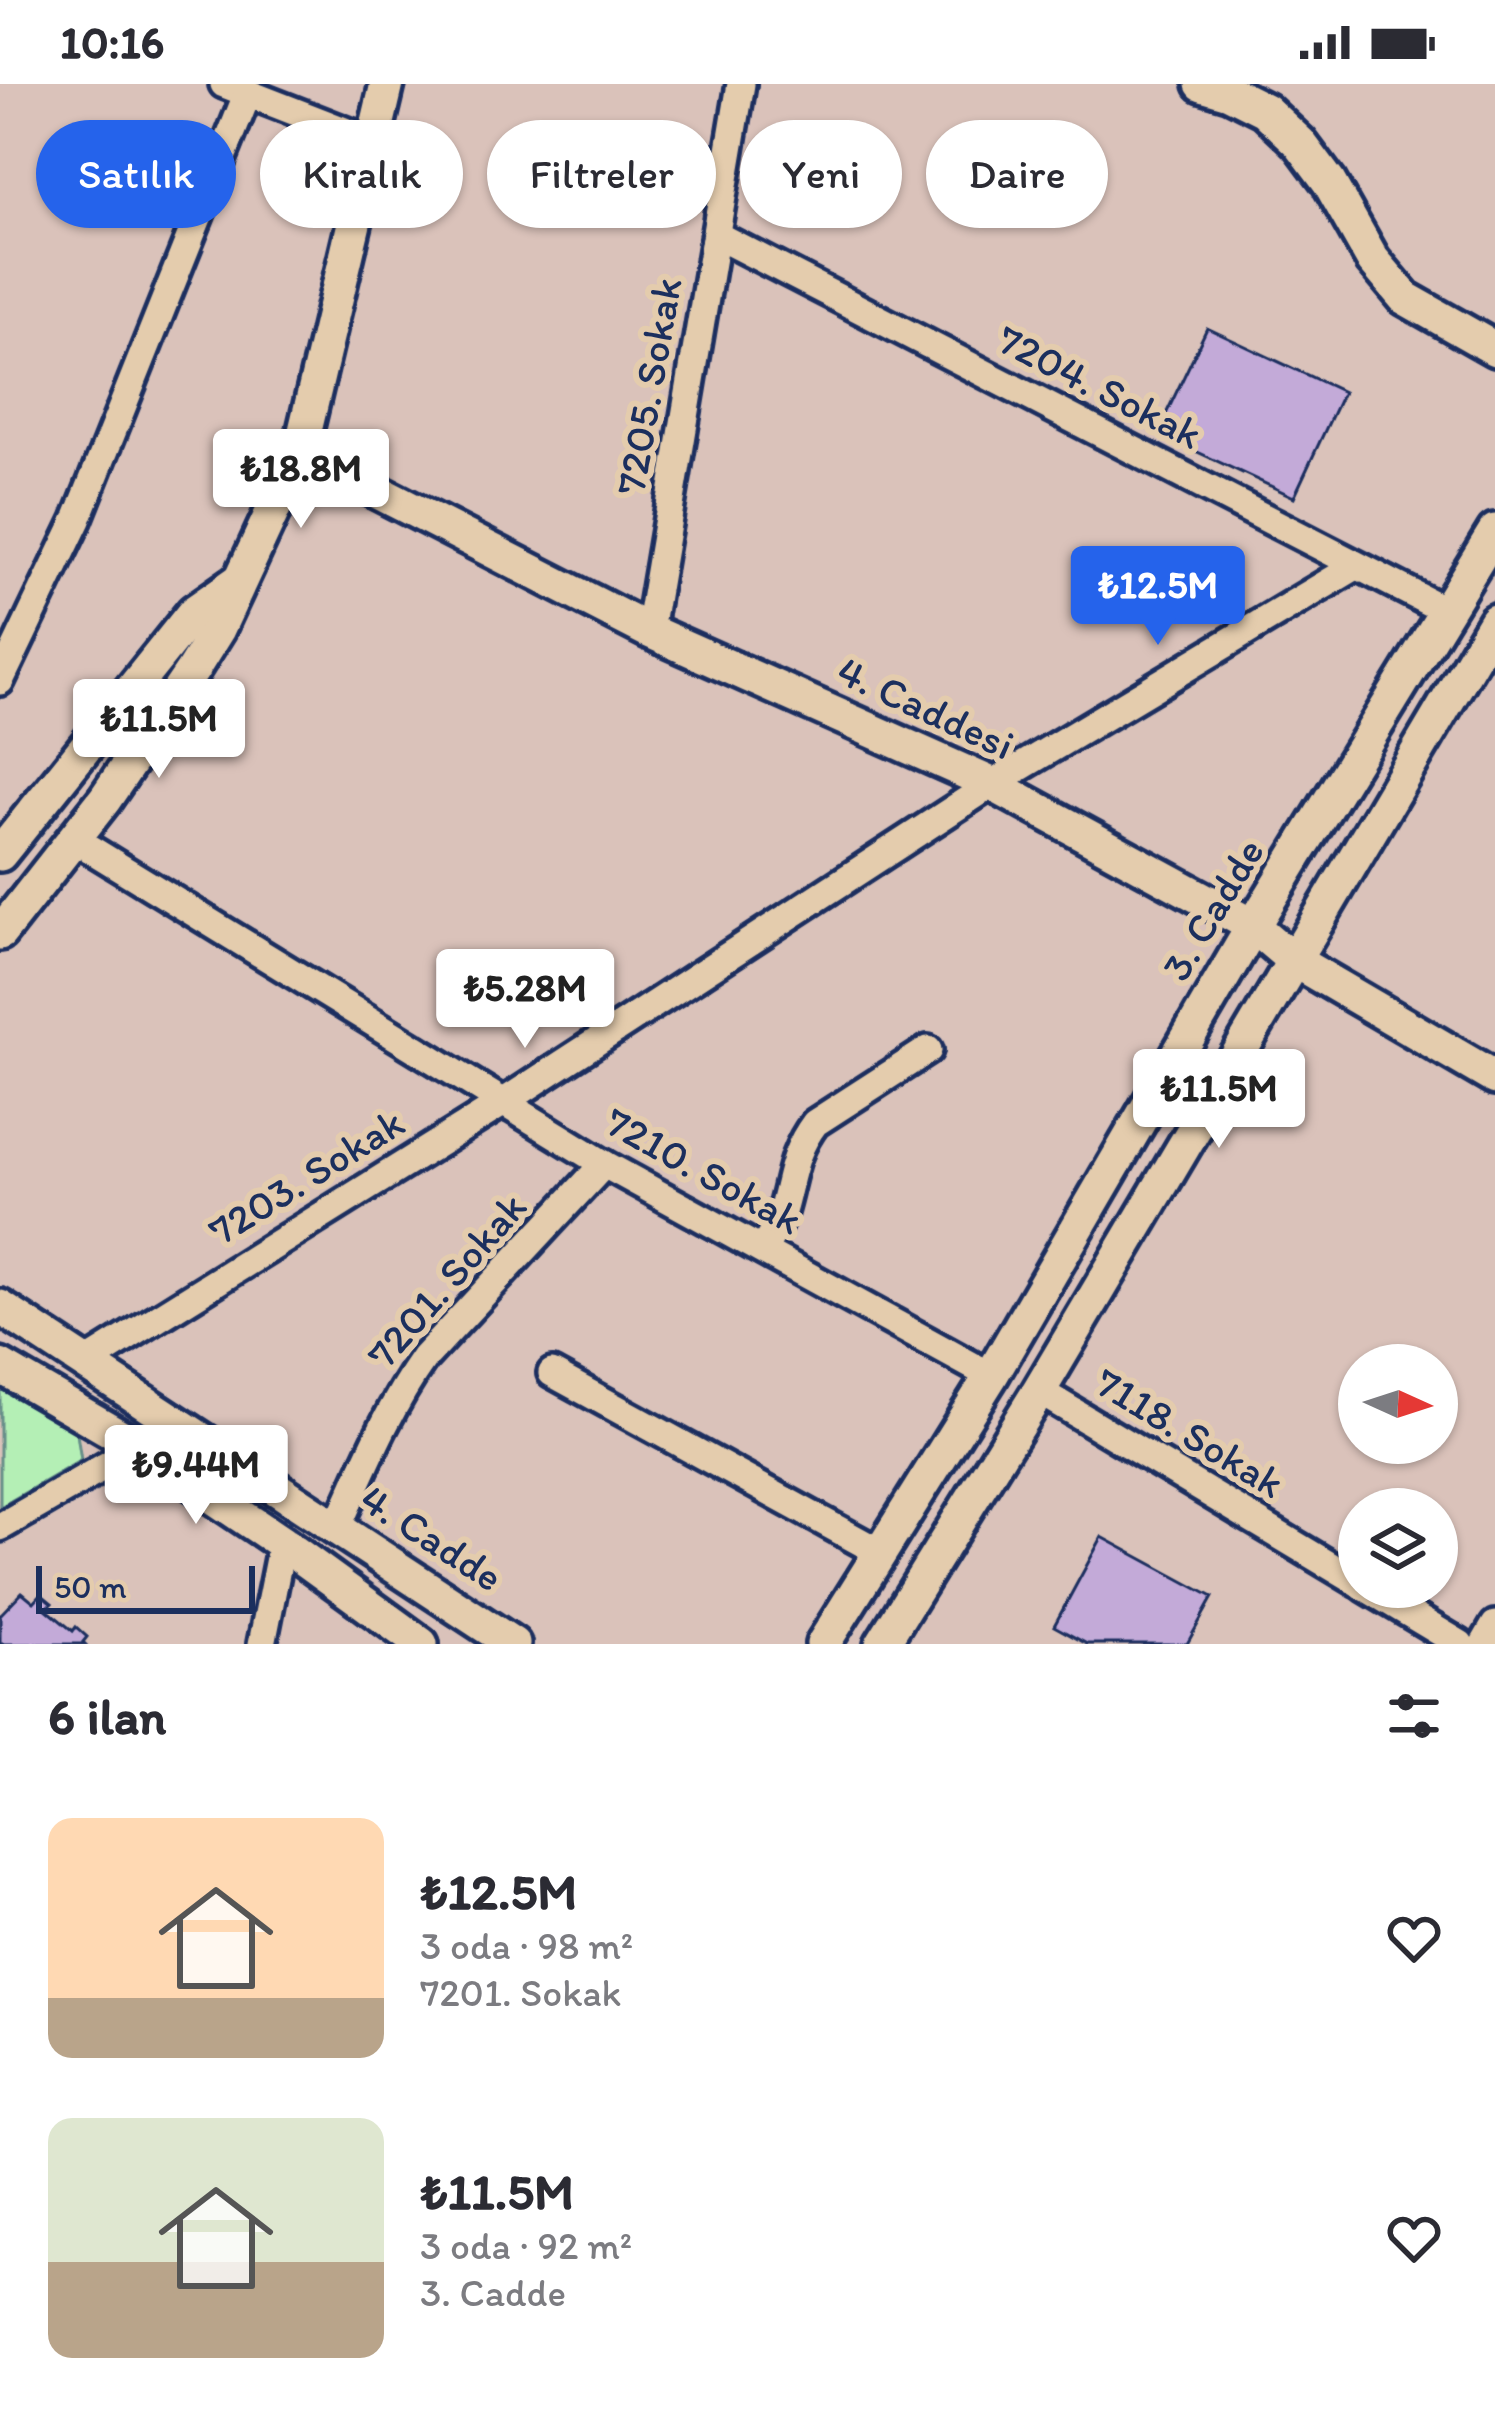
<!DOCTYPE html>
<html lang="tr">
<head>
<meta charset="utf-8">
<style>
	body { margin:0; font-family:Itim,sans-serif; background:#f2f2f3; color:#2b2b33; height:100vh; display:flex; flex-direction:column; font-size:45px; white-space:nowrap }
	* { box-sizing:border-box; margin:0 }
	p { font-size:39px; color:#7c7c81 }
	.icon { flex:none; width:66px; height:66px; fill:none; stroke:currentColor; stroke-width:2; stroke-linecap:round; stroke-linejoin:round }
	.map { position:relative; height:1560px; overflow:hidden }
	.side { display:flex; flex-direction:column; background:#fff; flex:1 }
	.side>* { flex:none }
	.hud { position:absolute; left:36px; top:36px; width:1425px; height:108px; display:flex; gap:24px }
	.needle { width:78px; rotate:93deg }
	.controls { position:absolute; left:1338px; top:1260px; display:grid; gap:24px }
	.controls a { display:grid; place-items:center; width:120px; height:120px; border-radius:50%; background:#fff; box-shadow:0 3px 9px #0004; font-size:60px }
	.scale { position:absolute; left:36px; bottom:30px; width:219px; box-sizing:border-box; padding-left:12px; border:6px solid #1b2f5e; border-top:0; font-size:33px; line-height:42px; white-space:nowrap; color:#1b2f5e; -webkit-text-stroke:9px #e4ccad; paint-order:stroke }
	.price { position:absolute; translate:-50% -102px; padding:0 27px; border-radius:12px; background:#fff; color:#222; font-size:39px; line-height:78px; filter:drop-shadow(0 3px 6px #0008) }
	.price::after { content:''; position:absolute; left:50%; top:72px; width:36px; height:27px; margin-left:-18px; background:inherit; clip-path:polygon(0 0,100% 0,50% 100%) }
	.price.current { background:#2563eb; color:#fff }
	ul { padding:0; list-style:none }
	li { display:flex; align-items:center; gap:36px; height:300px; padding:0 48px }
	li span { display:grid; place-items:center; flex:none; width:336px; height:240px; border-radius:24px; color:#555 }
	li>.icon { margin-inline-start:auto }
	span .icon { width:144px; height:144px; fill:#fffc; stroke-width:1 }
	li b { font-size:51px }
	h2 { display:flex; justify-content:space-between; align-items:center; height:144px; padding:0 48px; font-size:51px }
	.chip { padding:0 42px; border-radius:54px; background:#fff; box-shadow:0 3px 9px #0004; font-size:42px; line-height:108px }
	.chip.current { background:#2563eb; color:#fff }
	.status { display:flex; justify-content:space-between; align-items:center; height:84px; padding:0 60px; background:#fff; direction:ltr }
	.status svg { height:33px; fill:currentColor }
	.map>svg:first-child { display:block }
	.green { fill:#b4efb5; stroke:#688f8a; stroke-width:3 }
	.building { fill:#c3aad8; stroke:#1b2f5e; stroke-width:3 }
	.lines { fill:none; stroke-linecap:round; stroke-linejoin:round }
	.minor-casing { stroke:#1b2f5e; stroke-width:36 }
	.tertiary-casing { stroke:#1b2f5e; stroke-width:42 }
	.minor { stroke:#e4ccad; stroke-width:27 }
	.tertiary { stroke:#e4ccad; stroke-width:33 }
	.labels { text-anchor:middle; stroke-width:12; stroke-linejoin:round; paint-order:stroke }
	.street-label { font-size:42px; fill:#1b2f5e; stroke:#e4ccad }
</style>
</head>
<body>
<div class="status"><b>10:16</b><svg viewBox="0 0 49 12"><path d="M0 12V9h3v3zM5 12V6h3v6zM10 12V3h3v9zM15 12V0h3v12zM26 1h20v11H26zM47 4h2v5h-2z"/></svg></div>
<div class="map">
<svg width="1495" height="1560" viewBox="0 0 1495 1560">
	<rect width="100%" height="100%" fill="#dac2ba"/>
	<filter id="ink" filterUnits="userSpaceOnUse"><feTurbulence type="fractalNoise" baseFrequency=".00833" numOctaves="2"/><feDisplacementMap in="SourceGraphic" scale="24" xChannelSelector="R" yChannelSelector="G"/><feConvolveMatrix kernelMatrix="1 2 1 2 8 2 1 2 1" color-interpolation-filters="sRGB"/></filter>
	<g filter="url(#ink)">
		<path class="green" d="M0,1298L76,1344L81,1376L0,1423Z"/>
		<g class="building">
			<path d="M1207,244L1343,308L1294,413L1157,349Z"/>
			<path d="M1102,1453L1213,1513L1187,1560H1087L1054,1542Z"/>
			<path d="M22,1508L34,1518L41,1510L52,1519L46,1525L73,1547L76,1543L87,1553L83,1558L85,1560H0V1531Z"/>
		</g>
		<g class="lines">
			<defs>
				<g id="minor">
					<path d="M224,0L373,58"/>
					<path d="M716,151L1446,527"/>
					<path d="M649,547L741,0"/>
					<path d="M0,597L77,436L247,11"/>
					<path d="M74,755L604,1080L991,1292"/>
					<path d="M762,1166C769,1155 777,1144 781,1131C792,1096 791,1071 815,1039L928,966"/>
					<path d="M86,1279L504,1018L992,700L1356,482"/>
					<path d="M552,1289L881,1469"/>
					<path d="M1039,1307L1359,1499"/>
					<path d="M0,1443L139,1363"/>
					<path d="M337,1444C363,1386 387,1326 424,1274L604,1080"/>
					<path d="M1365,1503L1460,1560"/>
					<path d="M262,1560L282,1459"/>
					<path d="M1484,1560L1495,1541"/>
				</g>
				<g id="tertiary">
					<path d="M1202,0L1229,8L1265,26L1300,59L1329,98L1373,176L1405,214L1495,265"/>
					<path d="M300,368L649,547L992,700L1253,842L1293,876L1495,994"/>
					<path d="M0,770L194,528L237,498"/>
					<path d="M0,849L105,715L192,587L218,545L300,368L387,0"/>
					<path d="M0,1223L513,1560"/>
					<path d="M0,1282L139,1363L282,1459L421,1560"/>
					<path d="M823,1560L991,1292L1253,842L1495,447"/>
					<path d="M882,1560L1039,1307L1495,537"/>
				</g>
			</defs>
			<use href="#minor" class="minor-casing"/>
			<use href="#tertiary" class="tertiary-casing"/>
			<use href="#minor" class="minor"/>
			<use href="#tertiary" class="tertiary"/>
		</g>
	</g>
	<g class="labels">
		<g class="street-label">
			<text transform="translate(648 302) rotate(-80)" y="15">7205. Sokak</text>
			<text transform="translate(1100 302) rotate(27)" y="15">7204. Sokak</text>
			<text transform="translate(926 623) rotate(25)" y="15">4. Caddesi</text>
			<text transform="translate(1212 825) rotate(-59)" y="15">3. Cadde</text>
			<text transform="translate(704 1086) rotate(29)" y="15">7210. Sokak</text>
			<text transform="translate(306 1092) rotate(-32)" y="15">7203. Sokak</text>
			<text transform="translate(446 1196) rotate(-49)" y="15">7201. Sokak</text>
			<text transform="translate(1190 1348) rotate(31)" y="15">7118. Sokak</text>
			<text transform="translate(432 1453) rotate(33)" y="15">4. Cadde</text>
		</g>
	</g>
</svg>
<div class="controls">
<a><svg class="needle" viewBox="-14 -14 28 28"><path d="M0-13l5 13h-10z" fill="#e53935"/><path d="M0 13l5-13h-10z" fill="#7c7c81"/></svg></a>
<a><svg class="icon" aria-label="layers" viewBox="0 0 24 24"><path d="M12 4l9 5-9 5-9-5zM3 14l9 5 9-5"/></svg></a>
</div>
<div class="scale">50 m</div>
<b class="price" style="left:301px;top:447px">₺18.8M</b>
<b class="price current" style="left:1158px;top:564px">₺12.5M</b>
<b class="price" style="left:159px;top:697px">₺11.5M</b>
<b class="price" style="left:525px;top:967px">₺5.28M</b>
<b class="price" style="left:1219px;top:1067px">₺11.5M</b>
<b class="price" style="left:196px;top:1443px">₺9.44M</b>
<div class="hud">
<a class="chip current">Satılık</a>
<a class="chip">Kiralık</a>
<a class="chip">Filtreler</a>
<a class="chip">Yeni</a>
<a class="chip">Daire</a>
</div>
</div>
<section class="side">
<h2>6 ilan<svg class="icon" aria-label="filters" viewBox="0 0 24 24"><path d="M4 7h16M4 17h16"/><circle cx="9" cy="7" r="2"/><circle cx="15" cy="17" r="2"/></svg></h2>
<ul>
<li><span style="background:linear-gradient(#ffd9b3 75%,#b9a48a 0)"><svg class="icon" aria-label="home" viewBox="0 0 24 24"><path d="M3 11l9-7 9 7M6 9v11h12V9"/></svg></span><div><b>₺12.5M</b><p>3 oda · 98 m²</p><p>7201. Sokak</p></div><svg class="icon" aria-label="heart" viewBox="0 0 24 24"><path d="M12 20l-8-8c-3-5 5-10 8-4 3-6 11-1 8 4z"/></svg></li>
<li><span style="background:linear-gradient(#dfe7d0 60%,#b9a48a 0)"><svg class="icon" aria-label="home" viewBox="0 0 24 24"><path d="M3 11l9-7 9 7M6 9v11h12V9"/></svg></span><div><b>₺11.5M</b><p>3 oda · 92 m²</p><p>3. Cadde</p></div><svg class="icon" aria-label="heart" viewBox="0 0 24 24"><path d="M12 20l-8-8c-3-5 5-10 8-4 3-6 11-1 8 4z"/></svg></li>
</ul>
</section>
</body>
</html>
